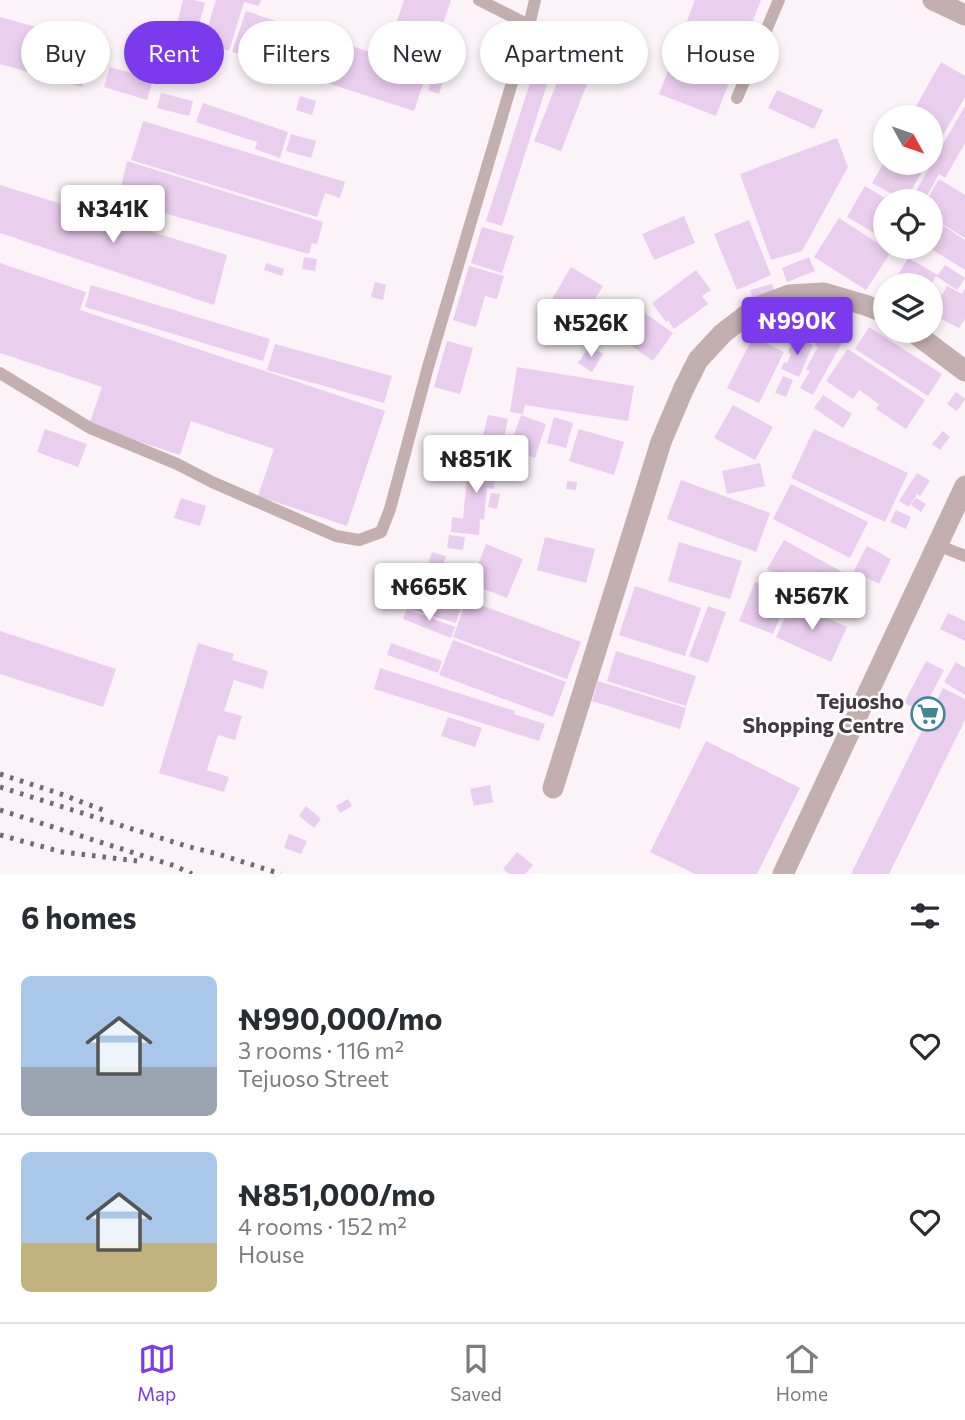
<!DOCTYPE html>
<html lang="en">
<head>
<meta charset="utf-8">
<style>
	body { margin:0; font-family:Commissioner,sans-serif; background:#f2f2f3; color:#2b2b33; height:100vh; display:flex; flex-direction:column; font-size:26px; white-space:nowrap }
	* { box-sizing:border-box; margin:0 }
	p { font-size:23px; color:#7c7c81 }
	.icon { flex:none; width:38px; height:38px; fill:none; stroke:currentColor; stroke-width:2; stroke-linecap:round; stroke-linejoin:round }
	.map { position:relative; height:874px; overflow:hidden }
	.side { display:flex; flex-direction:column; background:#fff; flex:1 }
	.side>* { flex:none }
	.top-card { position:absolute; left:21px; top:21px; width:924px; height:63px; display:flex; gap:14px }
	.needle { width:46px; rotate:130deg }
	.tools { position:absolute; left:873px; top:105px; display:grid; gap:14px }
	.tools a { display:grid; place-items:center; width:70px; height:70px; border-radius:50%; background:#fff; box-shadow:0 4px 10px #0003; font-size:35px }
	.price { position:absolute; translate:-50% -60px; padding:0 16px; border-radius:7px; background:#fff; color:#222; font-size:23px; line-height:46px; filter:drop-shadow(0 2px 4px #0008) }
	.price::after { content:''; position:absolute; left:50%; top:42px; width:21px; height:16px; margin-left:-10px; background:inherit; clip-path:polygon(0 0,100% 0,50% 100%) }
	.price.active { background:#7c3aed; color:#fff }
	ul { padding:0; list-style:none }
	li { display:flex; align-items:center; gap:21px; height:175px; padding:0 21px }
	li+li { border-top:2px solid #e1e1e2 }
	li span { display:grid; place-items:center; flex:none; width:196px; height:140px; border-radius:10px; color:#555 }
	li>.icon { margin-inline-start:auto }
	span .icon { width:84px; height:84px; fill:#fffc; stroke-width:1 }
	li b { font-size:30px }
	h2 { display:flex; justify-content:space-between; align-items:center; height:84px; padding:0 21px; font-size:30px }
	.tag { padding:0 24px; border-radius:32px; background:#fff; box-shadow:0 4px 10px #0003; font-size:24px; line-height:63px }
	.tag.active { background:#7c3aed; color:#fff }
	.tab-bar { display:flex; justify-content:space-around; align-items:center; height:98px; border-top:2px solid #e1e1e2; background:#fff; font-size:19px; color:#7c7c81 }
	.tab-bar a { display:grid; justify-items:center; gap:4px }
	.tab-bar .active { color:#7c3aed }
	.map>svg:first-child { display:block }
	.building { fill:#eaceee; fill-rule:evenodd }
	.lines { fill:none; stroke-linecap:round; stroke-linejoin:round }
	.lane { stroke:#c3afb0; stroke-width:12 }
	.street { stroke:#c3afb0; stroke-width:21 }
	.rail { stroke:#74696e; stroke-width:5; stroke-dasharray:3.5 7; stroke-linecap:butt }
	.labels { text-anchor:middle; stroke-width:5; stroke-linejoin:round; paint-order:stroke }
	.poi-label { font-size:21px; font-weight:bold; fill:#46393f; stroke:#fff; text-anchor:end }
</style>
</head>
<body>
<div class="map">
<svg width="965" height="874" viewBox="0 0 965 874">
	<rect width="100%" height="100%" fill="#fbf3f7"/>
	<g class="building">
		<path d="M183,0H194L205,3L193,45L173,40Z"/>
		<path d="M216,0H261L259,6L244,2L229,51L203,43Z"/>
		<path d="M404,0H451L414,111L232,52L246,11L385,57Z"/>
		<path d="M695,0H761L716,116L659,94Z"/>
		<path d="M0,17L94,43L82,87L0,64Z"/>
		<path d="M549,23L565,28L502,226L486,221Z"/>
		<path d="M566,60L592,71L561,151L534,141Z"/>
		<path d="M941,62L965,76V97L931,156V117H910Z"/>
		<path d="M437,65L447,69L439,94L428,90Z"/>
		<path d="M110,67L153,79L147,100L104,87Z"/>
		<path d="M777,90L823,110L814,129L768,108Z"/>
		<path d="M161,93L193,101L189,116L157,108Z"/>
		<path d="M300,96L316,101L312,115L296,110Z"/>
		<path d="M203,103L288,132L280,158L255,149L257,142L196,122Z"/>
		<path d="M965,106V143L945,178L939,174L924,201H922L913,196Z"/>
		<path d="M143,121L345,182L340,198L325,193L317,217L131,160Z"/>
		<path d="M291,134L316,141L311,158L286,151Z"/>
		<path d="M837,138L848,167L802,251L771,260L740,174Z"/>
		<path d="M886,159V163H927L905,201L872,183Z"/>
		<path d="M127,161L323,222L317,244L312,243L309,254L118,200Z"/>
		<path d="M939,179L965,195V238L931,217V201H926Z"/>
		<path d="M0,185L227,255L214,305L0,233Z"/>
		<path d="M865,186L890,201H886V240L847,217Z"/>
		<path d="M684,216L695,243L654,260L642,234Z"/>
		<path d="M839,218L891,252L866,290L814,257Z"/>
		<path d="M749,220L771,275L737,290L714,234Z"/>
		<path d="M939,223L965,240V270L928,247H931V236Z"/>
		<path d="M482,227L514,236L502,273L471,263Z"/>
		<path d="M304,257L317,259L315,271L302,269Z"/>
		<path d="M809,257L815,271L787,282L782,268Z"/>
		<path d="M908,258L938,275L945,265L965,278L957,290L936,276L931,285H892Z"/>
		<path d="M0,263L86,292L80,310L385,411L347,526L258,496L274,449L191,421L180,455L89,425L102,387L0,353Z"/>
		<path d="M266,263L284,269L282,276L264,270Z"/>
		<path d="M469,266L504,276L497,299L485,296L476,327L453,320Z"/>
		<path d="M571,267L603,286L569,342L538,323Z"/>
		<path d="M696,270L711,290L702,296L708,304L674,329L668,320L666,322L652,303Z"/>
		<path d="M375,282L386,285L383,300L371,297Z"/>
		<path d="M772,284L775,293L753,299L750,290Z"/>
		<path d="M91,285L270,339L263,361L85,307Z"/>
		<path d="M947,286L962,294L965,288V319L959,328L931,314V298L934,292L942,295Z"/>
		<path d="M628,301L673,333L653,361L608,329Z"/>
		<path d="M869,327L942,374L928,396L855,349Z"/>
		<path d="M824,328L844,339L813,395L800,388L810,371L806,369L818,347L815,345Z"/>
		<path d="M753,337L784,352L759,403L727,388Z"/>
		<path d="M795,337L813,345L799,377L781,369L784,362L787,363L791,354L788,352Z"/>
		<path d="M447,341L473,348L460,394L434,387Z"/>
		<path d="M275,344L392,376L384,403L267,370Z"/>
		<path d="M590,345L603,354L592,372L578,363Z"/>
		<path d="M848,349L925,400L906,429L876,409L879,404L859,390L853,399L826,381Z"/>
		<path d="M517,367L634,386L628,421L525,405L523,414L510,412Z"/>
		<path d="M783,376L793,380L786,397L775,393Z"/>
		<path d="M956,392L965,399L957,411L947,404Z"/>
		<path d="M823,395L852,414L843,428L814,408Z"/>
		<path d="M733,405L773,427L755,460L714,438Z"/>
		<path d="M488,415L508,419L501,453L480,448Z"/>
		<path d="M521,415L546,424L535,458L509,449Z"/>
		<path d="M554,417L573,423L566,448L547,443Z"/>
		<path d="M45,429L87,444L78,467L37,452Z"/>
		<path d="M579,429L624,442L614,475L569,461Z"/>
		<path d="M814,429L908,473L885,522L791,478Z"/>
		<path d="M943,431L950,437L940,450L932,444Z"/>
		<path d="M469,457L497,460L494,489L487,488L484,520L480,519L479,535L451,532L452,517L463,519Z"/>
		<path d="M760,463L765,486L727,494L722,471Z"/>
		<path d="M917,473L930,481L920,496L917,494L909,507L899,501Z"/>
		<path d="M681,480L770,513L756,552L667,519Z"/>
		<path d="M567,481L577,482L576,490L566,489Z"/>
		<path d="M791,484L868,522L850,558L773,519Z"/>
		<path d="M491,493L500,494L497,509L488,507Z"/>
		<path d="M181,498L206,506L200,526L174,518Z"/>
		<path d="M916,498L926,504L921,512L911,505Z"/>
		<path d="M896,510L911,517L906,529L890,522Z"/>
		<path d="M449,535L465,537L463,550L447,548Z"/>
		<path d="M545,537L595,549L586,583L537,570Z"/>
		<path d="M784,540L855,579L839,609L767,569Z"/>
		<path d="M679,542L742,561L730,599L668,581Z"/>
		<path d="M486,544L523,559L507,598L471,584Z"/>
		<path d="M867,546L891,559L879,584L854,571Z"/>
		<path d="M432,552L446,556L441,571L427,566Z"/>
		<path d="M417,581L450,590L446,602L461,607L456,623L409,609ZM421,589L434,593L430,606L417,602Z"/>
		<path d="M755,582L789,596L773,634L739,621Z"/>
		<path d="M635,586L701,608L685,656L619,635Z"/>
		<path d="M467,600L581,642L567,679L453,637Z"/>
		<path d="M792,602L847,627L831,662L776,637Z"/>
		<path d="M708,606L726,612L708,663L689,656Z"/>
		<path d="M407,609L455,627L451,638L403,619Z"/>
		<path d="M948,613L965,621V641L940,629Z"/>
		<path d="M0,631L116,669L103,707L0,674Z"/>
		<path d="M453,640L566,682L553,717L439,675Z"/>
		<path d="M198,643L234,654L232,660L268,671L263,689L234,680L224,711L242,716L235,740L218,735L207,770L229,777L224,792L159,773Z"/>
		<path d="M391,643L442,661L438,673L387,655Z"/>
		<path d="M616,651L696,676L686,706L607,681Z"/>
		<path d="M926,661L944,670L922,712L904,703Z"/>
		<path d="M956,662L965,668V695L944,682Z"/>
		<path d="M380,668L515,711L514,714L545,724L539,741L374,689Z"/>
		<path d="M598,681L686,708L680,729L592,701Z"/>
		<path d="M943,688L965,699V720L889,874H851Z"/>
		<path d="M448,717L482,728L475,747L441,736Z"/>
		<path d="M706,741L800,788L757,874H695L650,852Z"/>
		<path d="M490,785L493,802L474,806L470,789Z"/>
		<path d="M348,799L352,806L340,813L336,806Z"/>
		<path d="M306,806L321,819L314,828L299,816Z"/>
		<path d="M289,834L307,841L301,854L284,848Z"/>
		<path d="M517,852L533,865L525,874H509L503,869Z"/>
	</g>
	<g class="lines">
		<g class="lane">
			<path d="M479,0L529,25"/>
			<path d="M737,98L779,0"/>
			<path d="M0,373L90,428L177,464L212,482L336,536L359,540L381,532L390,509L428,367L529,25L535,0"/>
			<path d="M937,545L965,556"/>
		</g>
		<g class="street">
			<path d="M933,0L965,15"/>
			<path d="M912,331L965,371"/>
			<path d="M553,788L661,442L683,390L698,360L723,333L757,307L789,295L824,293L865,305L886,313"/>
			<path d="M783,874L965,486"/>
		</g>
		<g class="rail">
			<path d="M0,774L58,793L103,810"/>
			<path d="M0,787L186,846L218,854L281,874"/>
			<path d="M0,810L175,866L192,874"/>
			<path d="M0,835L62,852L137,861"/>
		</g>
	</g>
	<defs>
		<symbol id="supermarket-ring" viewBox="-11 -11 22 22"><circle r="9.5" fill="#fff" stroke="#428595" stroke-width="1.5"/><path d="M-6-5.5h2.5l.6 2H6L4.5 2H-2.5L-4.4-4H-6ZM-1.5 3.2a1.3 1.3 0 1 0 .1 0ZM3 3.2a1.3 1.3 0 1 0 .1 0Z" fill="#428595"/></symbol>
	</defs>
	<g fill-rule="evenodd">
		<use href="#supermarket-ring" x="909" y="695" width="38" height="38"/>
	</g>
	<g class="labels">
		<g class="poi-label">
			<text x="904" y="709">Tejuosho<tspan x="904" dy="24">Shopping Centre</tspan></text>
		</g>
	</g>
</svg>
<div class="tools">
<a><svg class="needle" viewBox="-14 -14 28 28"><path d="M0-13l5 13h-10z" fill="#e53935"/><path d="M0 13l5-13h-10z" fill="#7c7c81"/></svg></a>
<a><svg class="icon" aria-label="locate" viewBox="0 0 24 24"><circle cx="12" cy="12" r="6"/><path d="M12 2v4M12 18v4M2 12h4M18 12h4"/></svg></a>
<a><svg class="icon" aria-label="layers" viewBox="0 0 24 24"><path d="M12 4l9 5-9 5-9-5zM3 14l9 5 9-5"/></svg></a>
</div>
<b class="price" style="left:113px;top:245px">₦341K</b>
<b class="price active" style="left:797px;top:357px">₦990K</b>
<b class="price" style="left:591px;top:359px">₦526K</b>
<b class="price" style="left:476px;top:495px">₦851K</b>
<b class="price" style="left:429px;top:623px">₦665K</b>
<b class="price" style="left:812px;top:632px">₦567K</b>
<div class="top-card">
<a class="tag">Buy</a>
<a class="tag active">Rent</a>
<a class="tag">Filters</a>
<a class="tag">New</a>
<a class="tag">Apartment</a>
<a class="tag">House</a>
</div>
</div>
<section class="side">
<h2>6 homes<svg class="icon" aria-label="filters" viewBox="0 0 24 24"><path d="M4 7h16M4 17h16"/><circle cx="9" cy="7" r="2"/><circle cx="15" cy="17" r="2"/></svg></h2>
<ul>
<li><span style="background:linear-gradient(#a9c7e8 65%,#9aa5b1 0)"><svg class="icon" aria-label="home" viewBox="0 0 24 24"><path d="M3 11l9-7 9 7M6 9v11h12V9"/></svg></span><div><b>₦990,000/mo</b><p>3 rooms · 116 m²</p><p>Tejuoso Street</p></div><svg class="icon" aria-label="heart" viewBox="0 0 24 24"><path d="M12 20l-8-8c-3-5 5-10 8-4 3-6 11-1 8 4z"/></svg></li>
<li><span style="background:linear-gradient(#a9c7e8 65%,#c2b280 0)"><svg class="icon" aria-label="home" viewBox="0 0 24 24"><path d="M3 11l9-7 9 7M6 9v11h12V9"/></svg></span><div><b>₦851,000/mo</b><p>4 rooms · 152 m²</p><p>House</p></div><svg class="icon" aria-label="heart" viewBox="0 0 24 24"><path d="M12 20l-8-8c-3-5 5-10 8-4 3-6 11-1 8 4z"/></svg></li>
</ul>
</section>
<nav class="tab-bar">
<a class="active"><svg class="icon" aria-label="map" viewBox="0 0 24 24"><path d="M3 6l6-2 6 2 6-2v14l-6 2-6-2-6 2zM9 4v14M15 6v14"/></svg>Map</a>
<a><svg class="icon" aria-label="saved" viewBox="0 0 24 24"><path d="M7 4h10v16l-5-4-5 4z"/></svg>Saved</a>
<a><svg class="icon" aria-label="home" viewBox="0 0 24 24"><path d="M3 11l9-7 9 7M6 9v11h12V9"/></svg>Home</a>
</nav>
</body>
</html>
